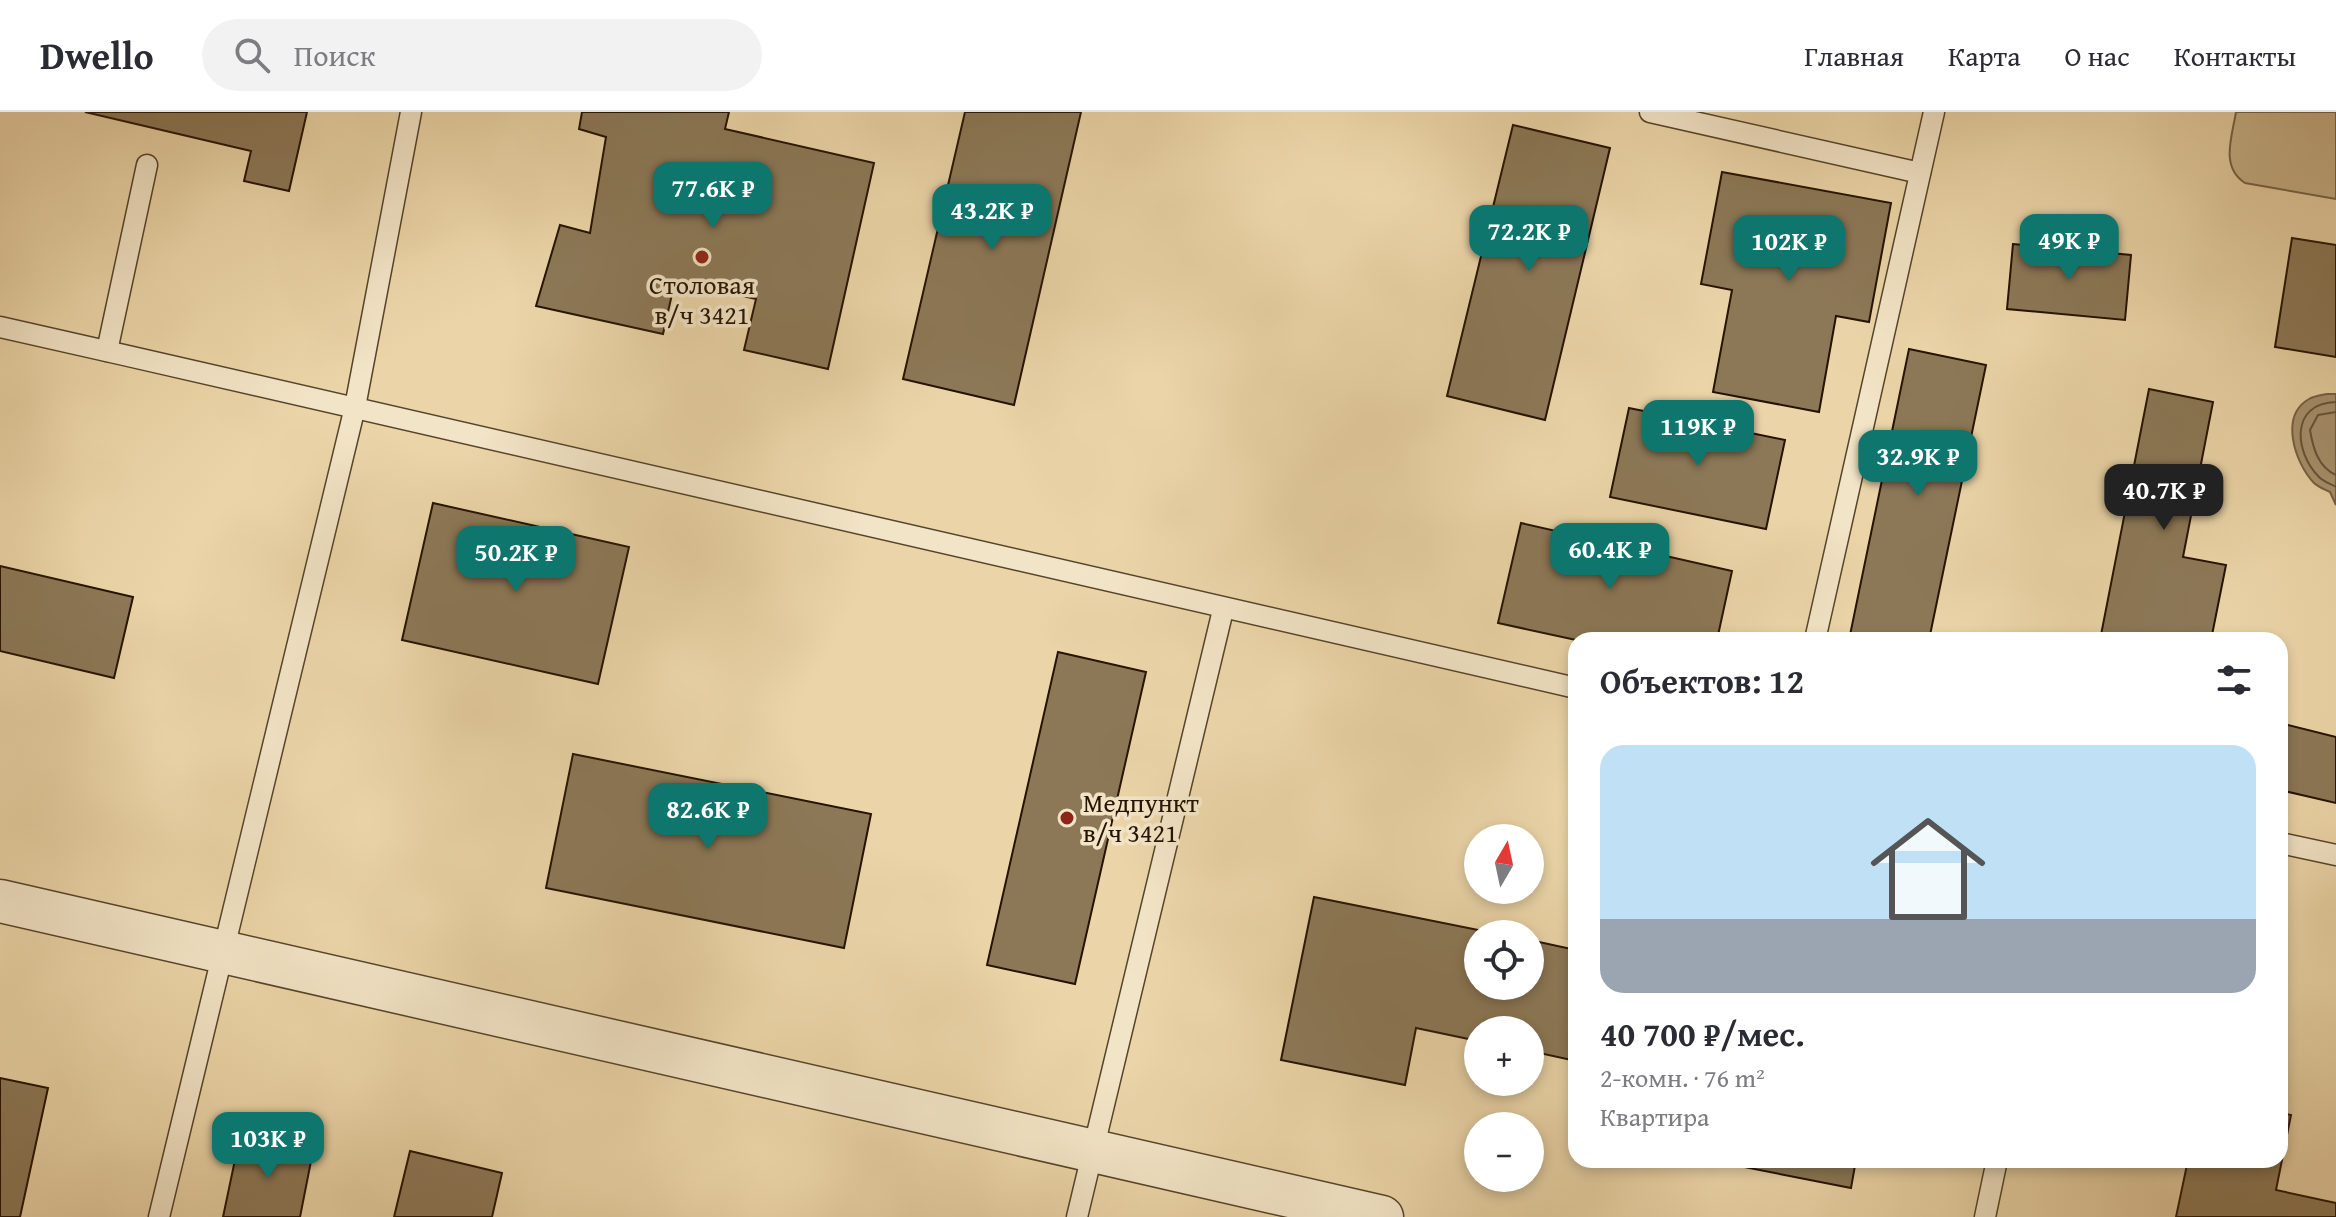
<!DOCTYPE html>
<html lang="ru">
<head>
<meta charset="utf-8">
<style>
	body { margin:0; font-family:"Gentium Book Plus",serif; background:#f2f2f3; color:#2b2b33; height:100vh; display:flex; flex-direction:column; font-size:30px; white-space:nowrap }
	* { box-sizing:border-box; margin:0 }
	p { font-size:26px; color:#7c7c81 }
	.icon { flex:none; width:44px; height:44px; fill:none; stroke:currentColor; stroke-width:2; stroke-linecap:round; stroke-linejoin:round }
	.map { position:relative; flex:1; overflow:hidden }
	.drawer { position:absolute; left:1568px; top:520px; width:720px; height:536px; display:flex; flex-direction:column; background:#fff; border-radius:24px; box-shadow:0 4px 12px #0003 }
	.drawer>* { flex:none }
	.needle { width:52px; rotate:9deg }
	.controls { position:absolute; left:1464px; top:712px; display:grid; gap:16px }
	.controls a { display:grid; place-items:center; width:80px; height:80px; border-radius:50%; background:#fff; box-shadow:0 4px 12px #0003; font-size:40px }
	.price { position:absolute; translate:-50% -68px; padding:0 18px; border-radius:16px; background:#0f766e; color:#fff; font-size:26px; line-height:52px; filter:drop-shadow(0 2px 4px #0008) }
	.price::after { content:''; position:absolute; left:50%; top:48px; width:24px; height:18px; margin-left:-12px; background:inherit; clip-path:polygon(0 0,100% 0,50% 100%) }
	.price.selected { background:#222; color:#fff }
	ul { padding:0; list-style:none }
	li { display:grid; align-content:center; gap:16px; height:424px; padding:0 32px }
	li span { display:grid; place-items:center; height:248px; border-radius:24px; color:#555 }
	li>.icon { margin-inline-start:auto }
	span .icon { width:144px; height:144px; fill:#fffc; stroke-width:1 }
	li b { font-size:34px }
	h2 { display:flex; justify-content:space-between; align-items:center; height:96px; padding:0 32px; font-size:34px }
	header { display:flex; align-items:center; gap:48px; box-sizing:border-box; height:112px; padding:0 40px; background:#fff; border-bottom:2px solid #e1e1e2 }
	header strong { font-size:38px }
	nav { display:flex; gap:44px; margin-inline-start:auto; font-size:28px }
	.search { width:560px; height:72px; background:#f2f2f3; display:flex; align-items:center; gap:20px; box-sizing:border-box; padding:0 28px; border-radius:44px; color:#7c7c81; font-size:30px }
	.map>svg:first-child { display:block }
	.green { fill:#c9b48b; stroke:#776446; stroke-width:2 }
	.water { fill:#a8936f; stroke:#746043; stroke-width:2 }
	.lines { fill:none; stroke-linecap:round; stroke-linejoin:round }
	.shore { stroke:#665338; stroke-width:2 }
	.building { fill:#8c7857; stroke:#251300; stroke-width:2 }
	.service-casing { stroke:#56442a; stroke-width:23 }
	.minor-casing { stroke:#56442a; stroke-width:45 }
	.service { stroke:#f2e4c6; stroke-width:20 }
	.minor { stroke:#f2e4c6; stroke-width:42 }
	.poi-dot { fill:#8f2418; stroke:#f2e4c6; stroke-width:3 }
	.labels { text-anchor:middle; stroke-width:7; stroke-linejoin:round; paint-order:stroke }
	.poi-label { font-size:26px; fill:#251300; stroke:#f2e4c6 }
</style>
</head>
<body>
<header>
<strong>Dwello</strong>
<div class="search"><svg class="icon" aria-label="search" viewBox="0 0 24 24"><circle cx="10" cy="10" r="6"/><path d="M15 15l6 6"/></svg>Поиск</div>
<nav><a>Главная</a><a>Карта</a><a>О нас</a><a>Контакты</a></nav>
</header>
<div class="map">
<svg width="2336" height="1105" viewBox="0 0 2336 1105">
	<rect width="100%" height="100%" fill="#ebd5a8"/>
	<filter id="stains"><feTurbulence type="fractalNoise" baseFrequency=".0025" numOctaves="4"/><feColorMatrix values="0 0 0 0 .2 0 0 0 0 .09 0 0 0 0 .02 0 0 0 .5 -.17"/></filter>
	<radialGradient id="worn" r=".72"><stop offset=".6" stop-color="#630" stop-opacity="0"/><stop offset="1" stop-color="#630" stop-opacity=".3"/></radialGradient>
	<path class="green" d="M2236,0H2336V87L2245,71C2220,55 2232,25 2236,0Z"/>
	<path class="water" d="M2327,282H2336V393L2330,380C2324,377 2318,375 2314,371C2295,351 2279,304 2309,287C2314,284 2322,283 2327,282Z"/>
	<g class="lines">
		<g class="shore">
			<path d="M2336,290C2290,291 2294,340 2319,365C2324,370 2331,372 2336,375"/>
			<path d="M2336,300L2318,303L2310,318C2313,336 2318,355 2336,363"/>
		</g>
	</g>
	<g class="building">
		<path d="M85,0H307L289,79L244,69L251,39Z"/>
		<path d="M582,0H729L725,17L874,51L828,257L744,238L756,187L675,169L663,222L536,194L560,113L590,121L606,25L579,17Z"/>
		<path d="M965,0H1081L1014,293L903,267Z"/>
		<path d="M1513,13L1610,36L1545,308L1447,284Z"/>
		<path d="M1722,60L1891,91L1869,210L1836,204L1819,300L1713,280L1732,178L1701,172Z"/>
		<path d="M2292,126L2336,133V245L2275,235Z"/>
		<path d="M2013,132L2131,143L2125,208L2007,197Z"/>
		<path d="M1909,237L1986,253L1929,528H1849Z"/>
		<path d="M2149,277L2213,290L2183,445L2226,453L2211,528H2100Z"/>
		<path d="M1629,296L1785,328L1766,417L1610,385Z"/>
		<path d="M433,391L629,435L598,572L402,528Z"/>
		<path d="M1521,411L1732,459L1717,528H1576L1498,511Z"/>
		<path d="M0,454L133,485L114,566L0,539Z"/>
		<path d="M1058,540L1146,560L1075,872L987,853Z"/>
		<path d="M2280,611L2336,625V691L2280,678Z"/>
		<path d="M573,642L871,702L844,836L546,776Z"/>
		<path d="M1314,785L1498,822H1478V874H1530V828L1576,838V949L1530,939V918H1478V929L1416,916L1405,973L1281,948Z"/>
		<path d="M0,966L48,976L20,1105H0Z"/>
		<path d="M2280,1001L2291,1003L2276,1078L2336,1091V1105H2176L2188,1048H2280Z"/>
		<path d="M240,1024L313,1039L300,1105H223Z"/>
		<path d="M410,1039L502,1061L492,1105H394Z"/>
		<path d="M1740,1048H1856L1851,1076L1739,1054Z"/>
	</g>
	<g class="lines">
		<defs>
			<g id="service">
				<path d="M1650,0L1920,61"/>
				<path d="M0,215C526,333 1050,460 1576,576"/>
				<path d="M107,239L147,53"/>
				<path d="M1815,528L1934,0"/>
				<path d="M2280,731L2336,743"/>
				<path d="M159,1105L355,295L411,0"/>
				<path d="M1077,1105L1223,498"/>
				<path d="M1985,1105L1997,1048"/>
			</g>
			<path id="minor" d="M0,789L1382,1105"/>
		</defs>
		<use href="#service" class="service-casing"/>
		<use href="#minor" class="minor-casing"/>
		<use href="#service" class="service"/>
		<use href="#minor" class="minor"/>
	</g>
	<g class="poi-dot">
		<circle cx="702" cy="145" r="8"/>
		<circle cx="1067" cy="706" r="8"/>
	</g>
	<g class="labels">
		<g class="poi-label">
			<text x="702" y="182">Столовая<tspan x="702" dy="30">в/ч 3421</tspan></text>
			<text x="1083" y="700" text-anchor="start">Медпункт<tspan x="1083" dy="30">в/ч 3421</tspan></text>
		</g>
	</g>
	<rect width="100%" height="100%" filter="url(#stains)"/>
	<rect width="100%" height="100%" fill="url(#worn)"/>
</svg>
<div class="controls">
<a><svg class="needle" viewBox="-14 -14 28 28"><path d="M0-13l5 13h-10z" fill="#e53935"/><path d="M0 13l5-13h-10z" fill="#7c7c81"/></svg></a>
<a><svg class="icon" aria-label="locate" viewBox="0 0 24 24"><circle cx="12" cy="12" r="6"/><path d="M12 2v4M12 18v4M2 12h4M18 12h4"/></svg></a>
<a>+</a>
<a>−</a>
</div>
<b class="price" style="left:713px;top:118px">77.6K ₽</b>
<b class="price" style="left:992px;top:140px">43.2K ₽</b>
<b class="price" style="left:1529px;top:161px">72.2K ₽</b>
<b class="price" style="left:2069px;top:170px">49K ₽</b>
<b class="price" style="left:1789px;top:171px">102K ₽</b>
<b class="price" style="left:1698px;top:356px">119K ₽</b>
<b class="price" style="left:1918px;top:386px">32.9K ₽</b>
<b class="price selected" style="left:2164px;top:420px">40.7K ₽</b>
<b class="price" style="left:1610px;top:479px">60.4K ₽</b>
<b class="price" style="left:516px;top:482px">50.2K ₽</b>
<b class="price" style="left:708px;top:739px">82.6K ₽</b>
<b class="price" style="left:268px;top:1068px">103K ₽</b>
<section class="drawer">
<h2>Объектов: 12<svg class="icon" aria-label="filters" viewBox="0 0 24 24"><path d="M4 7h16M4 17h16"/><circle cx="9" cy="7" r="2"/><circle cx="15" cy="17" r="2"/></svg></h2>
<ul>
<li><span style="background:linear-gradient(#bfe0f5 70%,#9aa5b1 0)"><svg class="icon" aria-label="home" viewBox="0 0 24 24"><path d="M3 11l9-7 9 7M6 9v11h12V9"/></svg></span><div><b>40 700 ₽/мес.</b><p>2-комн. · 76 m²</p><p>Квартира</p></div></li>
</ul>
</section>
</div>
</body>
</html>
